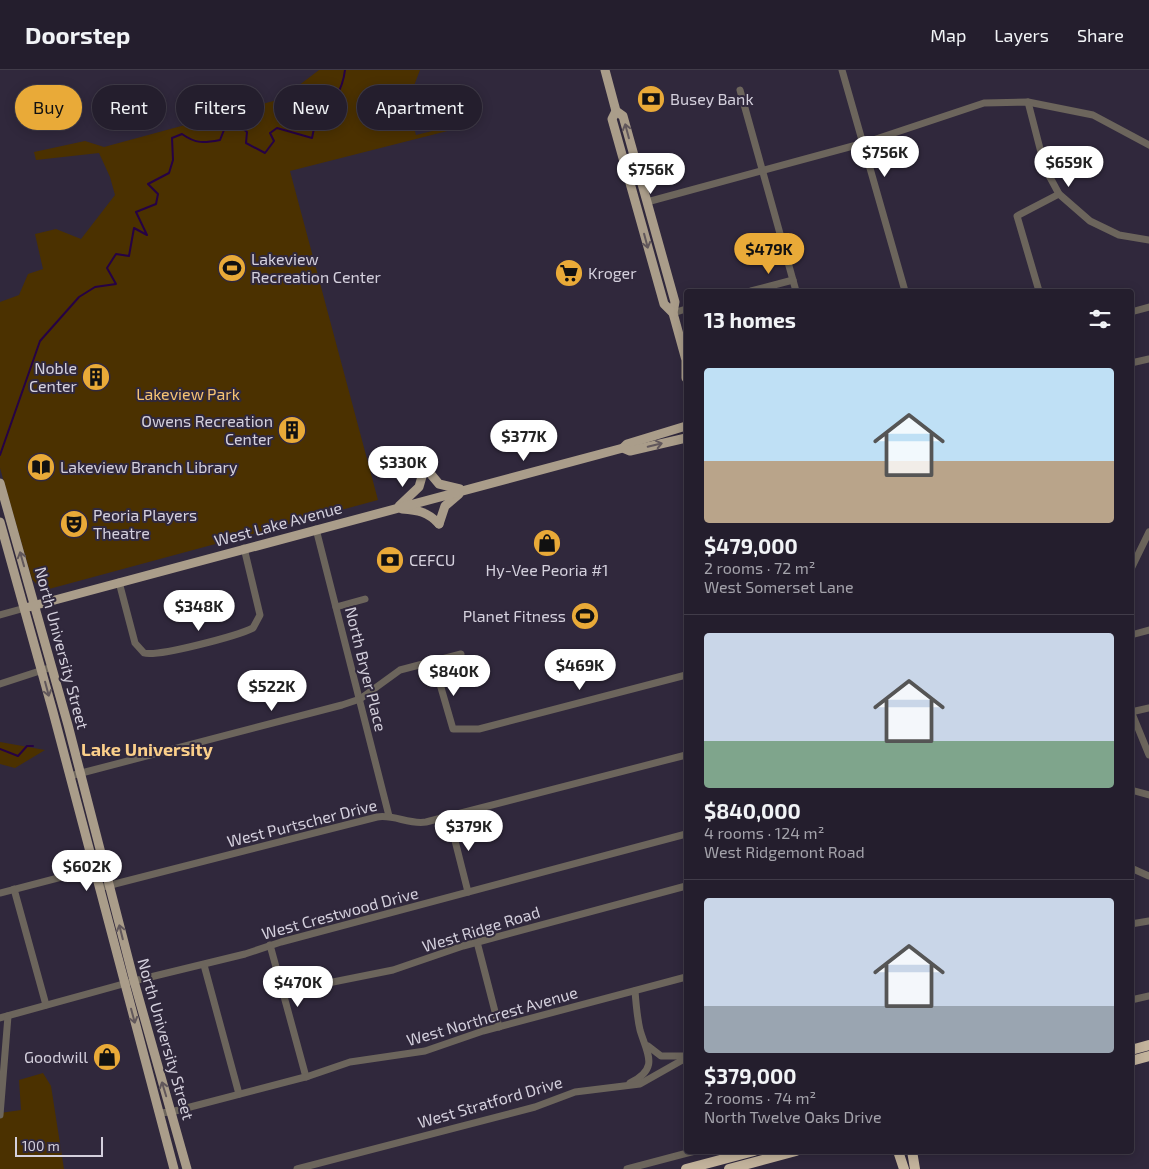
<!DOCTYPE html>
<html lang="en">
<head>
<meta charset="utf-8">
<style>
	body { margin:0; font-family:"Exo 2",sans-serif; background:#302b39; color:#f1f3f6; height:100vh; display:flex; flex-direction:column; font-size:19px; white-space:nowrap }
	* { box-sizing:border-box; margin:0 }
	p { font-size:16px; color:#a3a2aa }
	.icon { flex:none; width:28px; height:28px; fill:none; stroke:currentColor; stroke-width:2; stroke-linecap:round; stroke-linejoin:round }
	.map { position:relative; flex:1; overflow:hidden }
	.panel { position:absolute; left:684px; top:219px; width:450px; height:865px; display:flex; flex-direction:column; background:#241e2d; border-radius:5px; box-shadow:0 2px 12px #0003,0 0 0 1px #413c49 }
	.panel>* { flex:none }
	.hud { position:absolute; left:15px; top:15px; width:475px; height:45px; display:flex; gap:10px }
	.scale { position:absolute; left:15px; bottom:12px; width:88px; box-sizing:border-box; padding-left:5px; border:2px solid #d4d0dd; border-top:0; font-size:14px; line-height:18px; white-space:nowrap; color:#d4d0dd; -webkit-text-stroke:4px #30283c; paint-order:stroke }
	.price { position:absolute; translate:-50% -42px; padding:0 11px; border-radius:18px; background:#fff; color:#222; font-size:16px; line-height:32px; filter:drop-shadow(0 1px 2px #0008) }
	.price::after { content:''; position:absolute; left:50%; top:30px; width:15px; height:11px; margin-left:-8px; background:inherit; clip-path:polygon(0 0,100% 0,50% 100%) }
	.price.active { background:#e9aa38; color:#111 }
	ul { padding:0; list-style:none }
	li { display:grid; align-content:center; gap:10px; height:265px; padding:0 20px }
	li+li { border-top:1px solid #413c49 }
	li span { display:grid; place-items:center; height:155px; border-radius:5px; color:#555 }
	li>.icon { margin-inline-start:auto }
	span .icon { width:90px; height:90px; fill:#fffc; stroke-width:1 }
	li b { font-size:21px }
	h2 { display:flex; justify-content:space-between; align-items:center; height:60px; padding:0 20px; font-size:21px }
	.tag { padding:0 18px; border-radius:22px; background:#241e2d; box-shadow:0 2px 12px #0003,0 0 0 1px #413c49; font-size:18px; line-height:45px }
	.tag.active { background:#e9aa38; color:#111 }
	header { display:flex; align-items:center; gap:30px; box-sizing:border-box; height:70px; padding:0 25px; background:#241e2d; border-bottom:1px solid #413c49 }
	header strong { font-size:24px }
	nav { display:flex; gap:28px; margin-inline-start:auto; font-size:18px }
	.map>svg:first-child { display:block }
	.green { fill:#4b3100 }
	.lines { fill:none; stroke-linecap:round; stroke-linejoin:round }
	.stream { stroke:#260245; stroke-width:2 }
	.minor { stroke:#6c655c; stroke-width:7 }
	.major { stroke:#aa9d8a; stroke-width:9 }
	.highway { stroke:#c3b39c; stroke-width:10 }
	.oneway { stroke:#61575b }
	.labels { text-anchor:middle; stroke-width:4; stroke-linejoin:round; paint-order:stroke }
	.poi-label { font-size:16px; fill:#d4d0dd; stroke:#30283c; text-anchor:start }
	.park-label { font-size:16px; fill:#f6c373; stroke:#30283c }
	.street-label { font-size:16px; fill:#d4d0dd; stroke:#30283c }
	.neighbourhood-label { font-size:18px; font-weight:bold; fill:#fbcf8a; stroke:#30283c }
</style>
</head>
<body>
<header>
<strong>Doorstep</strong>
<nav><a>Map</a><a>Layers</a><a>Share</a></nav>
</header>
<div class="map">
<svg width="1149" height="1099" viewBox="0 0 1149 1099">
	<rect width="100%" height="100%" fill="#30283c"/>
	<g class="green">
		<path d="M319,0H420L407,34L416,65L465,53L467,56L290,101L378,430L49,519L39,517L32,509L0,398V232L19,225L28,204L43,199L35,164L56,159L81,169L115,125L110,107L99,83L36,90L34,82L85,71L104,77L281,29Z"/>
		<path d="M0,672L45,680L15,698L0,694Z"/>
		<path d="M43,1003L51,1016L64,1099H0V1043L21,1040L19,1010Z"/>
	</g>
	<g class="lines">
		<g class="stream">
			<path d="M0,385L40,271L79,227L95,217L116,214L107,198L116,184L129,186L134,158L147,165L136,142L156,134L158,124L148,114L169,103L173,90L172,68L182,64C196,74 204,73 220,70L226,55L235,52L247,62L246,73L265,83L274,71L270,63L277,58L312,68L316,49C332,39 343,18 345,0"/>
			<path d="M0,679L18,686L27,676H33"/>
		</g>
		<g class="minor">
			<path d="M842,0L905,221"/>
			<path d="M740,20L796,221"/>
			<path d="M1028,32L1045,98L1059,124L1090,151L1119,165L1149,170"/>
			<path d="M647,132L864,73L984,33L1028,32L1093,45L1149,75"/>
			<path d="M751,221L793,210"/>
			<path d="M1039,221L1017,146L1059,124"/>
			<path d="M1131,242L1149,237"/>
			<path d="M673,243L686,239"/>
			<path d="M1131,293L1149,289"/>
			<path d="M316,459L389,746"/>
			<path d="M1131,499L1149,462"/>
			<path d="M119,512L135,573L144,583C158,587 237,566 253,558L260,545L244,478"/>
			<path d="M336,537L365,529"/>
			<path d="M0,545L25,538"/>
			<path d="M1131,565L1149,560"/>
			<path d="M433,590L453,659H479L686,605"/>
			<path d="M0,614L52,597"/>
			<path d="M1131,641L1149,685"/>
			<path d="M1131,642L1149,638"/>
			<path d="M70,706L342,635L360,629L400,600L461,584"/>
			<path d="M1131,720L1149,725"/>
			<path d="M449,747L468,822"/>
			<path d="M1131,798L1149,806"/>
			<path d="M99,818L377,747C394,744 409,755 426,752L686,685"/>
			<path d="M14,819L46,935"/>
			<path d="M0,823L104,796"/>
			<path d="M1131,854L1149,851"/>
			<path d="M477,872L499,957"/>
			<path d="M270,875L306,1007"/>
			<path d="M204,895L239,1024"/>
			<path d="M283,922L393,900L463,876L686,816"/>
			<path d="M1131,930L1149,926"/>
			<path d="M0,948L134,911L245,884L281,872L686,764"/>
			<path d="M648,976L661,986H683"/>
			<path d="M630,1013C660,998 647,984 640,960C637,947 636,934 635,921"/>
			<path d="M159,1043L171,1042L309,1006L350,992L425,981L483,961L686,907"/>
			<path d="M0,1045L8,946"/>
			<path d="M297,1099L535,1037L575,1022L640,1014L686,988"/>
			<path d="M627,1099L695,1081"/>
		</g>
		<g class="major">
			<path d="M605,0L616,41L623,46L675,232L673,243L686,290V308"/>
			<path d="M616,41L612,49L664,234L673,243"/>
			<path d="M623,378L627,374L686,356"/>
			<path d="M429,402L439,414L460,419"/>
			<path d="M0,413L68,655L134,911L187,1099"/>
			<path d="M399,436L419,417L423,403"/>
			<path d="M402,439C418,440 428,442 439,454"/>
			<path d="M0,452L53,642L174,1099"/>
			<path d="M439,454L445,436L459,424"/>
			<path d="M25,538L623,378L630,381L686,368"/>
		</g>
		<g class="highway">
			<path d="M1131,980L1149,975"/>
			<path d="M1131,991L1149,986"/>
			<path d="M898,1081L904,1099"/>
			<path d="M912,1081L915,1099"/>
			<path d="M686,1099L754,1081"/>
			<path d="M729,1099L796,1081"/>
		</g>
	</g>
	<defs><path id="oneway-shaft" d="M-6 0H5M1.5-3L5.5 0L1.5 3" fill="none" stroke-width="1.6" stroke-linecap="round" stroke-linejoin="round" transform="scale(1.25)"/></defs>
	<g class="oneway">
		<use href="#oneway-shaft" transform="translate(627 61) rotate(-105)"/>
		<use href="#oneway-shaft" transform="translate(646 171) rotate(75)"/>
		<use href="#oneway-shaft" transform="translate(655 375) rotate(-13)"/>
		<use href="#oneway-shaft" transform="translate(22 489) rotate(-106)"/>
		<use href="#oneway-shaft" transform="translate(47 619) rotate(75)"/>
		<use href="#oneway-shaft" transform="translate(121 862) rotate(-104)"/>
		<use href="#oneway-shaft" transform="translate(133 946) rotate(75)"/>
		<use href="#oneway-shaft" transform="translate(164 1019) rotate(-107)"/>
	</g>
	<defs>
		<symbol id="bank-disc" viewBox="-11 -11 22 22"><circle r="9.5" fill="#e9aa38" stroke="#30283c"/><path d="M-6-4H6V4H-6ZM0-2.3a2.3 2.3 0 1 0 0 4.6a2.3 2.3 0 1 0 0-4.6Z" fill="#111"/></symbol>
		<symbol id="stadium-disc" viewBox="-11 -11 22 22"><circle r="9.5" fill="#e9aa38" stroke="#30283c"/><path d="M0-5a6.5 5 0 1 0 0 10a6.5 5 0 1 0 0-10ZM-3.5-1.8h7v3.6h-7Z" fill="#111"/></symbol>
		<symbol id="supermarket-disc" viewBox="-11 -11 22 22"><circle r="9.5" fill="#e9aa38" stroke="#30283c"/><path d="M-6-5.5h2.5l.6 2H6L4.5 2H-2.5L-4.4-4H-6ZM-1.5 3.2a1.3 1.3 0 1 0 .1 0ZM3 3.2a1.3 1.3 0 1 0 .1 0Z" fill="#111"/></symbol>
		<symbol id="building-disc" viewBox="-11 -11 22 22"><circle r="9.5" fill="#e9aa38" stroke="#30283c"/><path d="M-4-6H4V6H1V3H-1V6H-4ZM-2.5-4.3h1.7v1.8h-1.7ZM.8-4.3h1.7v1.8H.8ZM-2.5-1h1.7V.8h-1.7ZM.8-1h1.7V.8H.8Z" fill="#111"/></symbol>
		<symbol id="library-disc" viewBox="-11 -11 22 22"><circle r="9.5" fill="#e9aa38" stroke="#30283c"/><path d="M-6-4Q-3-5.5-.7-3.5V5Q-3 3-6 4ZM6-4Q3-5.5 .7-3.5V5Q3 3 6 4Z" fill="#111"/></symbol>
		<symbol id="theatre-disc" viewBox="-11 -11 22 22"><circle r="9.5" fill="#e9aa38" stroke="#30283c"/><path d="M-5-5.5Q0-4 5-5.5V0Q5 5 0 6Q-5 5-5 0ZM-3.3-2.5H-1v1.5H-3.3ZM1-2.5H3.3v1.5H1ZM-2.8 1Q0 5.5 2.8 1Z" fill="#111"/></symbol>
		<symbol id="shop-disc" viewBox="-11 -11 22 22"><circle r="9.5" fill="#e9aa38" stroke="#30283c"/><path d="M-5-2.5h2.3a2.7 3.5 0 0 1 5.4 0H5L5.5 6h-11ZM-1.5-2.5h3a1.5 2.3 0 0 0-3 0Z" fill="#111"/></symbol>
	</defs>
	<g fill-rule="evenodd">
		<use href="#bank-disc" x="635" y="13" width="32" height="32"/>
		<use href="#stadium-disc" x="216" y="182" width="32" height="32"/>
		<use href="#supermarket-disc" x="553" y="187" width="32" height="32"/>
		<use href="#building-disc" x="80" y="291" width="32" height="32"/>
		<use href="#building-disc" x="276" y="344" width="32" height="32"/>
		<use href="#library-disc" x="25" y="381" width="32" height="32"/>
		<use href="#theatre-disc" x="58" y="438" width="32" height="32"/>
		<use href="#shop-disc" x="531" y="457" width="32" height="32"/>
		<use href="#bank-disc" x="374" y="474" width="32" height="32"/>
		<use href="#stadium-disc" x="569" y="530" width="32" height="32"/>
		<use href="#shop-disc" x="91" y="971" width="32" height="32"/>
	</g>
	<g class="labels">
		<g class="poi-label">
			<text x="670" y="35">Busey Bank</text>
			<text x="251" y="195">Lakeview<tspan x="251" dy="18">Recreation Center</tspan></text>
			<text x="588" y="209">Kroger</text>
			<text x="77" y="304" text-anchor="end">Noble<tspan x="77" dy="18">Center</tspan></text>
			<text x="273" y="357" text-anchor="end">Owens Recreation<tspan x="273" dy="18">Center</tspan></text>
			<text x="60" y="403">Lakeview Branch Library</text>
			<text x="93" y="451">Peoria Players<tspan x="93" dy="18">Theatre</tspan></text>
			<text x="409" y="496">CEFCU</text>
			<text x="547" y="506" text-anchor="middle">Hy-Vee Peoria #1</text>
			<text x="566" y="552" text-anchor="end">Planet Fitness</text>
			<text x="88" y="993" text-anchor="end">Goodwill</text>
		</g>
		<g class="park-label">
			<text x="188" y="330">Lakeview Park</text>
		</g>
		<g class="street-label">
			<text transform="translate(278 454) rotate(-15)" y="6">West Lake Avenue</text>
			<text transform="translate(62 578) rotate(75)" y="6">North University Street</text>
			<text transform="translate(366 599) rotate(76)" y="6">North Bryer Place</text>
			<text transform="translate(302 753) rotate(-14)" y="6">West Purtscher Drive</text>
			<text transform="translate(340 843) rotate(-15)" y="6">West Crestwood Drive</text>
			<text transform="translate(481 859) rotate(-17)" y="6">West Ridge Road</text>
			<text transform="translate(492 946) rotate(-16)" y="6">West Northcrest Avenue</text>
			<text transform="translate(166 969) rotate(74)" y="6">North University Street</text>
			<text transform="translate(490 1032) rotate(-16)" y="6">West Stratford Drive</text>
		</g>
		<g class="neighbourhood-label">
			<text x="147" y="686">Lake University</text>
		</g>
	</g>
</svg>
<div class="scale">100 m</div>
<b class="price" style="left:885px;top:108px">$756K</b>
<b class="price" style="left:1069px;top:118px">$659K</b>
<b class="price" style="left:651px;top:125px">$756K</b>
<b class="price active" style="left:769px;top:205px">$479K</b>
<b class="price" style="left:524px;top:392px">$377K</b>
<b class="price" style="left:403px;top:418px">$330K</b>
<b class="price" style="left:199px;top:562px">$348K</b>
<b class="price" style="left:580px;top:621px">$469K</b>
<b class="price" style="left:454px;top:627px">$840K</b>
<b class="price" style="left:272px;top:642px">$522K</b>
<b class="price" style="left:469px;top:782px">$379K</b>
<b class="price" style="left:87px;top:822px">$602K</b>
<b class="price" style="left:298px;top:938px">$470K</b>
<div class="hud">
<a class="tag active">Buy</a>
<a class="tag">Rent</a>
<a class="tag">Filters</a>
<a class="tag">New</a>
<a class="tag">Apartment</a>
</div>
<section class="panel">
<h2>13 homes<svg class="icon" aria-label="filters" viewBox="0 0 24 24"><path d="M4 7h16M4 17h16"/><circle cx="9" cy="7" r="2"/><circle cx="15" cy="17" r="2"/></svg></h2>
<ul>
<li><span style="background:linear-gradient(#bfe0f5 60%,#b9a48a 0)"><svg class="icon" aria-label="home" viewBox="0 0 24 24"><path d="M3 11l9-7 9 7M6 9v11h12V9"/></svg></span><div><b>$479,000</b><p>2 rooms · 72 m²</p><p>West Somerset Lane</p></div></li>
<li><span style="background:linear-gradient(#c9d6e8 70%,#7fa58c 0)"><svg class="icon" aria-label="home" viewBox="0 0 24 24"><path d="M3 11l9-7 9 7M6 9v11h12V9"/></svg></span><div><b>$840,000</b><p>4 rooms · 124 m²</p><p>West Ridgemont Road</p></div></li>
<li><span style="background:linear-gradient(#c9d6e8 70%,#9aa5b1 0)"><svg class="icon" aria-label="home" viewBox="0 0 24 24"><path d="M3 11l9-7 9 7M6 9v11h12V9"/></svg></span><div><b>$379,000</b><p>2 rooms · 74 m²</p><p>North Twelve Oaks Drive</p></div></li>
</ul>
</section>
</div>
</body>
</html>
